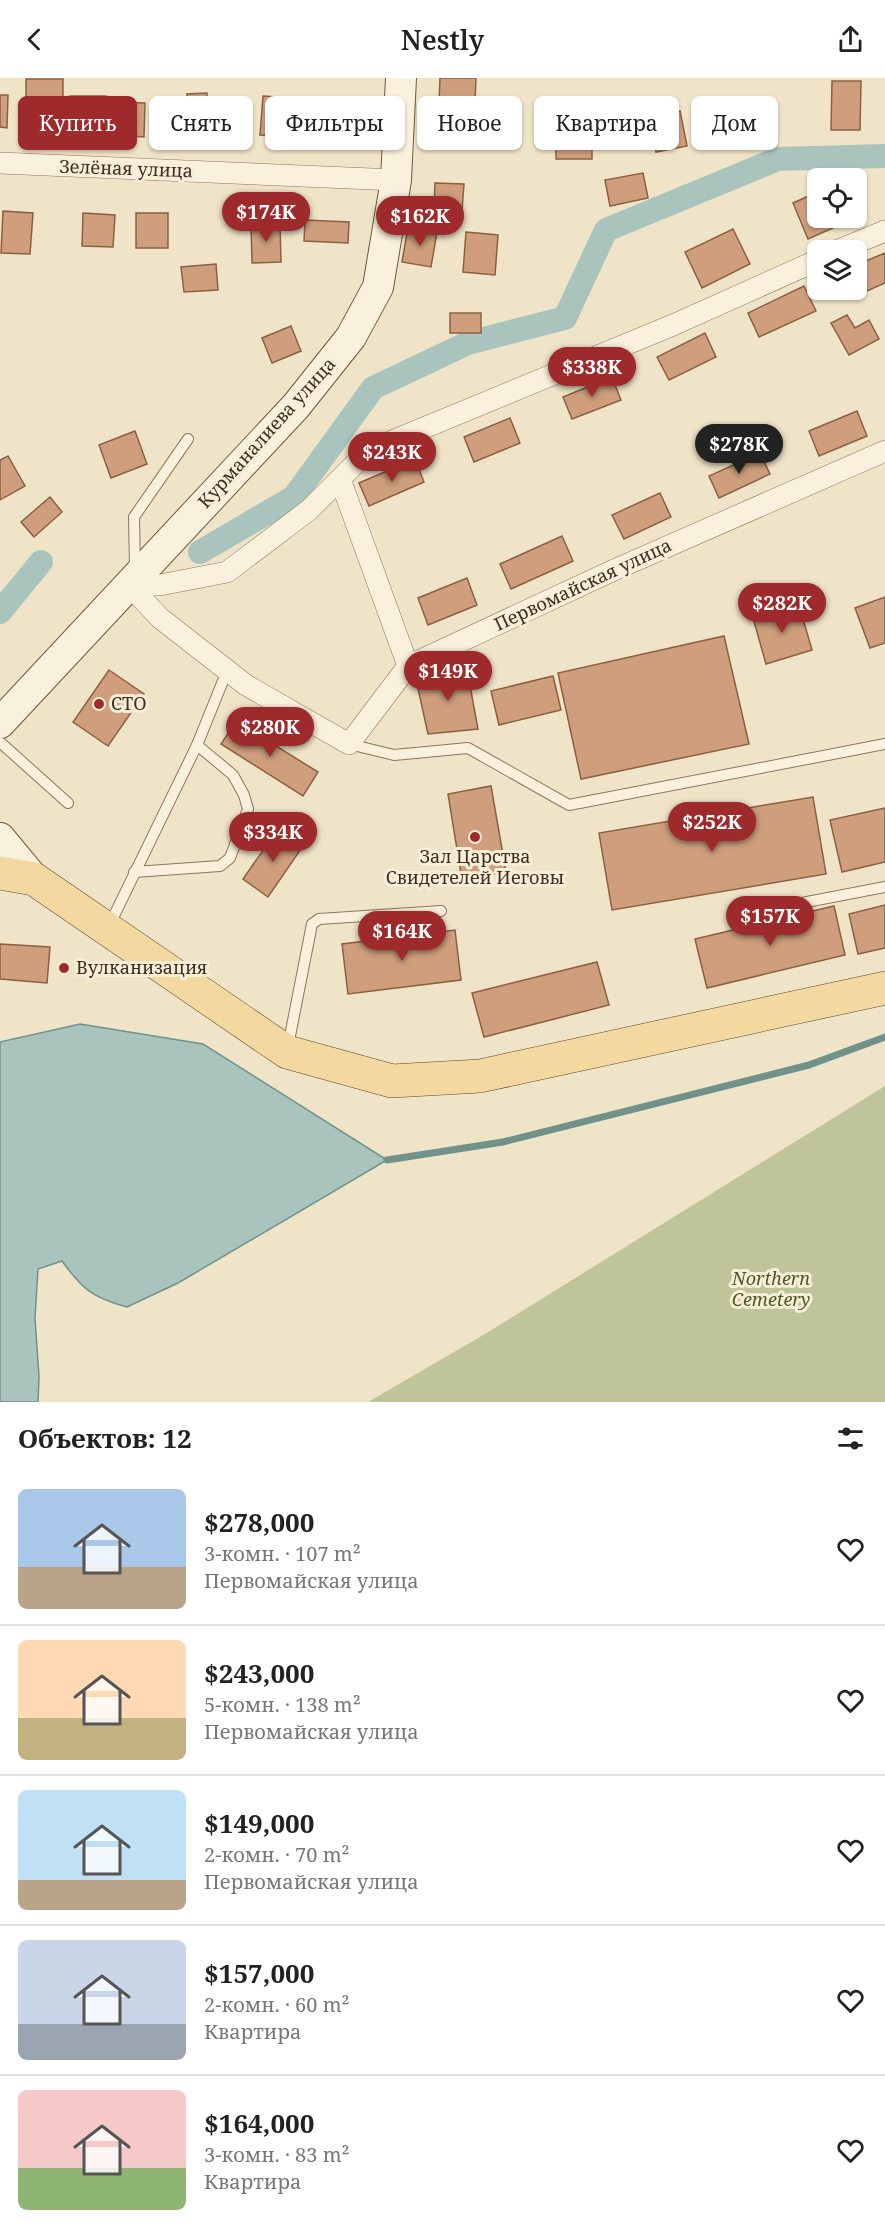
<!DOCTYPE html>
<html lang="ru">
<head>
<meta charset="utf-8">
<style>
	body { margin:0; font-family:"Noto Serif",serif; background:#f2f2f2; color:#222; height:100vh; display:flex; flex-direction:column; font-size:22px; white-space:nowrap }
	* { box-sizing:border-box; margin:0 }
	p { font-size:20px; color:#767676 }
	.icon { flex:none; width:33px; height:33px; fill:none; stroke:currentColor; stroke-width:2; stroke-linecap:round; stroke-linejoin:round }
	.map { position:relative; height:1324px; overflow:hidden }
	.drawer { display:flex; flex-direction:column; background:#fff; flex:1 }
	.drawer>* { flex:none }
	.guide { position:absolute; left:18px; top:18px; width:849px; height:54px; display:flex; gap:12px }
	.buttons { position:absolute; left:807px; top:90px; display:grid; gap:12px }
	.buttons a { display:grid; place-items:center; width:60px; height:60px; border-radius:9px; background:#fff; box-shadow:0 2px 4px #0004; font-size:30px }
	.price { position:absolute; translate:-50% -51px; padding:0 14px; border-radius:21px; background:#9e2a2b; color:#fff; font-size:20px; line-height:39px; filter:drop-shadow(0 2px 3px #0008) }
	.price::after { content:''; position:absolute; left:50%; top:36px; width:18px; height:14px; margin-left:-9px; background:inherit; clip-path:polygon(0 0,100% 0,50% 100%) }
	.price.current { background:#222; color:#fff }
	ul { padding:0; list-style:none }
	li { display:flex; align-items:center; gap:18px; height:150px; padding:0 18px }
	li+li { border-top:2px solid #e0e0e0 }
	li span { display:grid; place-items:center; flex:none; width:168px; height:120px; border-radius:9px; color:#555 }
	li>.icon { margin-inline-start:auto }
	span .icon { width:72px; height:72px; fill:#fffc; stroke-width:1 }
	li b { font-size:26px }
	h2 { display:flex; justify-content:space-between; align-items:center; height:72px; padding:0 18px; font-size:26px }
	.pill { padding:0 21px; border-radius:9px; background:#fff; box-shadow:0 2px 4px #0004; font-size:21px; line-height:54px }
	.pill.current { background:#9e2a2b; color:#fff }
	header { display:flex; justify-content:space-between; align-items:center; height:78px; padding:0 18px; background:#fff; font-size:27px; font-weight:600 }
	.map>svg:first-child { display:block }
	.cemetery { fill:#bfc49a }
	.water { fill:#a9c4bc; stroke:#6f938a; stroke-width:1.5 }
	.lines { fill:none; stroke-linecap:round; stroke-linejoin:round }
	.stream { stroke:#6f938a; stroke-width:7 }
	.canal { stroke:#a9c4bc; stroke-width:24 }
	.building { fill:#cf9f7d; stroke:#8d5f41; stroke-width:1.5 }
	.service-casing { stroke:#8d765c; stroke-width:12 }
	.minor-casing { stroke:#8d765c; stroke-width:22 }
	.secondary-casing { stroke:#6f573f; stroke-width:32 }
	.primary-casing { stroke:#5b4430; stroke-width:34 }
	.service { stroke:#faf1dc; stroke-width:10 }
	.minor { stroke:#faf1dc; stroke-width:21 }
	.secondary { stroke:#faf1dc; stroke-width:30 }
	.primary { stroke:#f3d9a0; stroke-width:33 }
	.poi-dot { fill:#9e2a2b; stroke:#f7eed8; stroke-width:2 }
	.labels { text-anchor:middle; stroke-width:6; stroke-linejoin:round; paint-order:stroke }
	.street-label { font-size:18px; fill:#3d2e20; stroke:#f7eed8 }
	.poi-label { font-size:18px; fill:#3d2e20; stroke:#f7eed8; text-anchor:start }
	.park-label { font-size:18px; font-style:italic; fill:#4d5a26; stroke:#f7eed8 }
</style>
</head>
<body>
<header><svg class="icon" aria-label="back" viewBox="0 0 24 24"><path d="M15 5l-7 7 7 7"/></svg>Nestly<svg class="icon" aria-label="share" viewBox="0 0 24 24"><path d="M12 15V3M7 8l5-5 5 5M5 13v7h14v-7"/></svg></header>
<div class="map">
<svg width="885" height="1324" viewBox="0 0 885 1324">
	<rect width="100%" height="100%" fill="#f0e4c8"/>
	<path class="cemetery" d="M885,1008V1324H368L485,1256Z"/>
	<path class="water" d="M80,946L203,966L387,1082L178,1205L127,1229C93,1220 82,1211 62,1183L38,1191L35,1240L39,1299L38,1324H0V964Z"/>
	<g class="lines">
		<path class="stream" d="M387,1082L503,1064L809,987L885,959"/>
		<g class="canal">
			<path d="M200,474L294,419L373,310L468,265L565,240L606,152L778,81L885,78"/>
			<path d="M0,534L41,484"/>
		</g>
	</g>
	<g class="building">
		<path d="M440,0H476L475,25L439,23Z"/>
		<rect x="26" y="1" width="37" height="51"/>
		<path d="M832,3H861L860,52H831Z"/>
		<path d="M207,15L208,52L189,53L187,16Z"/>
		<path d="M0,17H8L7,50L0,49Z"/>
		<rect x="70" y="18" width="36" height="29"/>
		<path d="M263,18L291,20L288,59L260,57Z"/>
		<path d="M116,24L145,25L144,59L115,57Z"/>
		<path d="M680,33L687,68L656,74L650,39Z"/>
		<rect x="556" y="49" width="36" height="32"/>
		<path d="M643,95L648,120L610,128L605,102Z"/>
		<path d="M435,105L464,106L462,133L434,132Z"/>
		<path d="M818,114V140H856V129L860,138L808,161L793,125Z"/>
		<path d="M240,120H289V141L240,140Z"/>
		<path d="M3,133L33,135L30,176L1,175Z"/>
		<path d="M83,135L115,137L113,169L82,168Z"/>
		<rect x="136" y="135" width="32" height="35"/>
		<path d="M305,142L349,144L348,165L304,163Z"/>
		<path d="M280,145L281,184L252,185L251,146Z"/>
		<path d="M408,149L437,154L431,189L402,184Z"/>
		<path d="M733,151L750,186L702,210L685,174Z"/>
		<path d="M466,154L498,157L495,197L463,194Z"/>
		<path d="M885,175V205L860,216L856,209V187Z"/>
		<path d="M216,186L218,212L184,214L181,189Z"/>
		<path d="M804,208L816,233L759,259L748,235Z"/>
		<rect x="450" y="235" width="31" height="20"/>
		<path d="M847,237L855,250L869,242L879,261L849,277L831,245Z"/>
		<path d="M291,248L301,273L272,285L262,260Z"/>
		<path d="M705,255L716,279L669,302L657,279Z"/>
		<path d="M612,299L621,322L572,341L563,319Z"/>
		<path d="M857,333L867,358L819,378L809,353Z"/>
		<path d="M510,340L520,365L474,384L464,359Z"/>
		<path d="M135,353L147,386L111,400L99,367Z"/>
		<path d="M760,375L770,396L719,420L709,398Z"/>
		<path d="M8,378L25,408L0,422V382Z"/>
		<path d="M415,381L424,404L369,428L359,405Z"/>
		<path d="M660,415L671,439L624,461L612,437Z"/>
		<path d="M50,419L62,434L34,459L21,444Z"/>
		<path d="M562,458L573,483L511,511L500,486Z"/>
		<path d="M467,500L477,527L428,547L418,520Z"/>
		<path d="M885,519V565L870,570L855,530Z"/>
		<path d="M799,527L812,572L766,586L753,540Z"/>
		<path d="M724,558L749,666L581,701L558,595Z"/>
		<path d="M466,586L478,651L428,656L417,606Z"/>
		<path d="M109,592L144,616L108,668L73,644Z"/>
		<path d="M553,598L561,632L499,647L491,613Z"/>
		<path d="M236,643L318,694L303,718L221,666Z"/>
		<path d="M491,708L506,794L462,802L448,716Z"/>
		<path d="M813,719L826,796L612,832L599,755Z"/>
		<path d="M885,730V784L842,794L830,742Z"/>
		<path d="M278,751L303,768L268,819L243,801Z"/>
		<path d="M885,827V870L858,876L849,836Z"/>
		<path d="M834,828L845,877L707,910L695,861Z"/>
		<path d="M455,852L461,902L348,916L342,866Z"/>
		<path d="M0,866L50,869L47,905L0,901Z"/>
		<path d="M597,884L609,927L484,959L472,915Z"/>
	</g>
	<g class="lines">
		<defs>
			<g id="service">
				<path d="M135,491L134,439L188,361"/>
				<path d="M1,665L68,725"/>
				<path d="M349,666L394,677L468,670L569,727L885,666"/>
				<path d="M134,794L220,788L230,780L248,731L244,717L233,697L197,667"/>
				<path d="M760,833L885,809"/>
				<path d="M109,848L197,667L227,593"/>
				<path d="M288,968L312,846L319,841L441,833"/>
			</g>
			<g id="minor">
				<path d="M0,85L396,102"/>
				<path d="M839,172L885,153"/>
				<path d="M340,401L408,588"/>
				<path d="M129,507L160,540L246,607L349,666L408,588L614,492L885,373"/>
				<path d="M129,507H160L227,494L309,432L368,373L673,247L818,182"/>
			</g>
			<g id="secondary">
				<path d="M0,645L296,328L351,259L378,209L396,102L401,0"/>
				<path d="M0,760L34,801"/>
			</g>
			<path id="primary" d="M0,795L34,801L287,974L392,1003L480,998L885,910"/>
		</defs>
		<use href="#service" class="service-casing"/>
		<use href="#minor" class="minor-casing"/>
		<use href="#secondary" class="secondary-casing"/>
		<use href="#primary" class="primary-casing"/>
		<use href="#service" class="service"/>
		<use href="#minor" class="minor"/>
		<use href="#secondary" class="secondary"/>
		<use href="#primary" class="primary"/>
	</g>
	<g class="poi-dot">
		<circle cx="99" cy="626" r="6"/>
		<circle cx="475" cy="759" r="6"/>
		<circle cx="64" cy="890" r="6"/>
	</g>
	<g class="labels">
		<g class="street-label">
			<text transform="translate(126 91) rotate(2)" y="6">Зелёная улица</text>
			<text transform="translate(267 355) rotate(-48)" y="6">Курманалиева улица</text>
			<text transform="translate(583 507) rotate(-25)" y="6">Первомайская улица</text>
		</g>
		<g class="poi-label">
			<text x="111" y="632">СТО</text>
			<text x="475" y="785" text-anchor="middle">Зал Царства<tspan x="475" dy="21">Свидетелей Иеговы</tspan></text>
			<text x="76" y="896">Вулканизация</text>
		</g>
		<g class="park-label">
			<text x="771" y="1207">Northern<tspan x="771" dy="21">Cemetery</tspan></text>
		</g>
	</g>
</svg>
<div class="buttons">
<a><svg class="icon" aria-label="locate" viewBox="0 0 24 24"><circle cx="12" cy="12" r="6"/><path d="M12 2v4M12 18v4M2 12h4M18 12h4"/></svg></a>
<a><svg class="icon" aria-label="layers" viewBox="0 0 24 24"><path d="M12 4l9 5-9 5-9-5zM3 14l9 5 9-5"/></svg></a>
</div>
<b class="price" style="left:266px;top:165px">$174K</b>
<b class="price" style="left:420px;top:169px">$162K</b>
<b class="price" style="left:592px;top:320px">$338K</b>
<b class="price current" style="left:739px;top:397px">$278K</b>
<b class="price" style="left:392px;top:405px">$243K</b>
<b class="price" style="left:782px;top:556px">$282K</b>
<b class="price" style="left:448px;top:624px">$149K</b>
<b class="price" style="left:270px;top:680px">$280K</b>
<b class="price" style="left:712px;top:775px">$252K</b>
<b class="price" style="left:273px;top:785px">$334K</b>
<b class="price" style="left:770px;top:869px">$157K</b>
<b class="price" style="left:402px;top:884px">$164K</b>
<div class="guide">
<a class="pill current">Купить</a>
<a class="pill">Снять</a>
<a class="pill">Фильтры</a>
<a class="pill">Новое</a>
<a class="pill">Квартира</a>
<a class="pill">Дом</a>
</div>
</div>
<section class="drawer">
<h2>Объектов: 12<svg class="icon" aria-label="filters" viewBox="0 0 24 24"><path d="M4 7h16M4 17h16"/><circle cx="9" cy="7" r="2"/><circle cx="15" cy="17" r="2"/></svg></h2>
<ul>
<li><span style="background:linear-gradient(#a9c7e8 65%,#b9a48a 0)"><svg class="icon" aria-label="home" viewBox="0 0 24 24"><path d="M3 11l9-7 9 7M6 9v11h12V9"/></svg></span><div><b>$278,000</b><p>3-комн. · 107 m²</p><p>Первомайская улица</p></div><svg class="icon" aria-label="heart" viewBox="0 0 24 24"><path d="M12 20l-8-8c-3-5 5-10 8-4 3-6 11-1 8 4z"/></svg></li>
<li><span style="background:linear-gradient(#ffd9b3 65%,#c2b280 0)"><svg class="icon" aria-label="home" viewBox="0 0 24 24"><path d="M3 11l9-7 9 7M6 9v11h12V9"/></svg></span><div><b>$243,000</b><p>5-комн. · 138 m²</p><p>Первомайская улица</p></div><svg class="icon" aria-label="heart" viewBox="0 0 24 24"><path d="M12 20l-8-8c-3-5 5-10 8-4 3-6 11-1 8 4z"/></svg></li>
<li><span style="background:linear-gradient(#bfe0f5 75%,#b9a48a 0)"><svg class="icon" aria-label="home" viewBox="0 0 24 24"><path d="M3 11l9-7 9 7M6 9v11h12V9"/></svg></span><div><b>$149,000</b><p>2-комн. · 70 m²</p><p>Первомайская улица</p></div><svg class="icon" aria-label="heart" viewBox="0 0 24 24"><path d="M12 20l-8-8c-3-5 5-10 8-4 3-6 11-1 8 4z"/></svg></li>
<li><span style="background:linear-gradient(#c9d6e8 70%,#9aa5b1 0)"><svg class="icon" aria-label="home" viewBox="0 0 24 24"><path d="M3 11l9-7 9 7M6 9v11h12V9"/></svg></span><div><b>$157,000</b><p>2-комн. · 60 m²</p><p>Квартира</p></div><svg class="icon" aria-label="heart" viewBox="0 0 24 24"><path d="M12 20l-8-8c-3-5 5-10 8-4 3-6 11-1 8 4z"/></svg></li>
<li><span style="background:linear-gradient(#f6c9c9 65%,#8fb573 0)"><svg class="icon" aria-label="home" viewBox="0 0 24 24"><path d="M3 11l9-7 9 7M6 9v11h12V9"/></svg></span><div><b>$164,000</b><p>3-комн. · 83 m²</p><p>Квартира</p></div><svg class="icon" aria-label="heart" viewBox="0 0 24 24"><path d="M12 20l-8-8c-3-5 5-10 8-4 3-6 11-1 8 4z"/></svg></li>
</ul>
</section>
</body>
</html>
